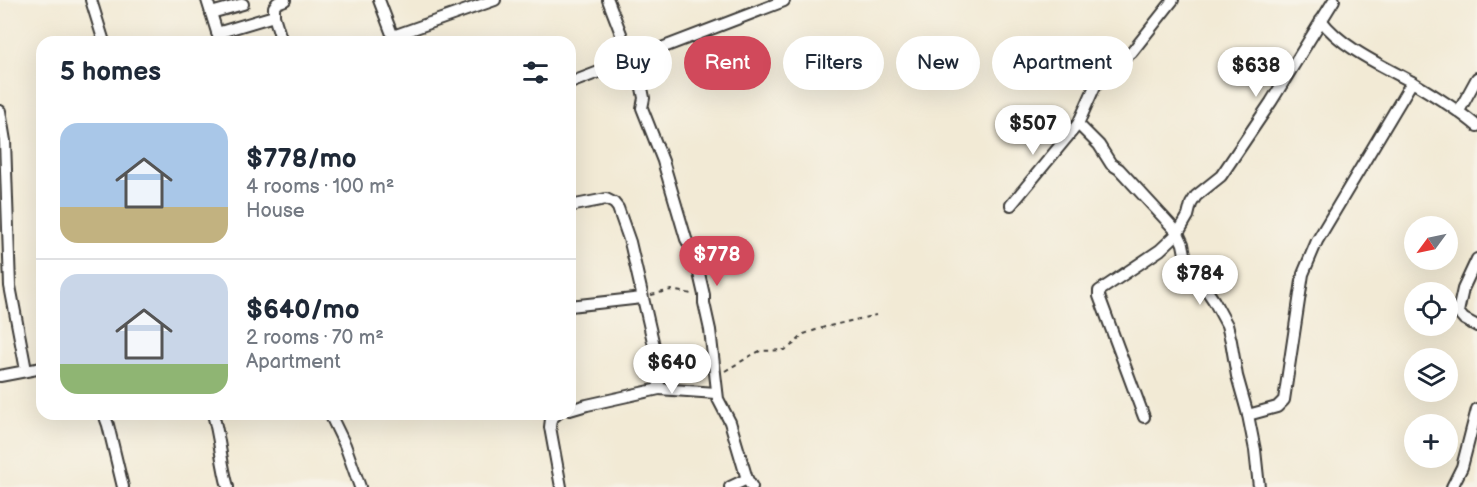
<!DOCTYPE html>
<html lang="en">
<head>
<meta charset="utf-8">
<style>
	body { margin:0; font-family:"Balsamiq Sans",sans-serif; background:#f6f6f7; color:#1f2937; height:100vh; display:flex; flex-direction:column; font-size:22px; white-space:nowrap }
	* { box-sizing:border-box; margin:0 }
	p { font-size:20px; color:#747a83 }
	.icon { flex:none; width:33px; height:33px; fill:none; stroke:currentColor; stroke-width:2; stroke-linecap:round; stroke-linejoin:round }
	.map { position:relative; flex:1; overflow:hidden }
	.side { position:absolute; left:36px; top:36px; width:540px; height:384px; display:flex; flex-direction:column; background:#fff; border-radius:18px; box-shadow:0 6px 24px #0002 }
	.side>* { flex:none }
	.banner { position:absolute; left:594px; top:36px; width:570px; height:54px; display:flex; gap:12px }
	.needle { width:39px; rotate:237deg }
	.fabs { position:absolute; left:1404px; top:216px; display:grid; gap:12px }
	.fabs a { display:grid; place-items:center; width:54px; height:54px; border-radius:50%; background:#fff; box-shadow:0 6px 24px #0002; font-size:30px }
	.price { position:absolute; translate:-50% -51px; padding:0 14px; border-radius:21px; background:#fff; color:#222; font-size:20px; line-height:39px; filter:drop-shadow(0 2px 3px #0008) }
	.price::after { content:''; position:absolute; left:50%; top:36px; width:18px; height:14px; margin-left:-9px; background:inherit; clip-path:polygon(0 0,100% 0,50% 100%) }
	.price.selected { background:#d1495b; color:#fff }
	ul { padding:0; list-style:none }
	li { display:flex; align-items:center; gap:18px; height:150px; padding:0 24px }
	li+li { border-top:2px solid #e0e1e3 }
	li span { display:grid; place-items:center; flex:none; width:168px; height:120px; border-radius:18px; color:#555 }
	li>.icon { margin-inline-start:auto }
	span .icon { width:72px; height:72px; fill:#fffc; stroke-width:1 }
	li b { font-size:26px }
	h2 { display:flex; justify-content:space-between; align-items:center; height:72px; padding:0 24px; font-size:26px }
	.pill { padding:0 21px; border-radius:27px; background:#fff; box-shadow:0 6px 24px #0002; font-size:21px; line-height:54px }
	.pill.selected { background:#d1495b; color:#fff }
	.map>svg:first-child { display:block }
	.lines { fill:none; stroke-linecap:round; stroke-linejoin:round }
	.minor-casing { stroke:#3c3b38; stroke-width:14 }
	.path { stroke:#3c3b38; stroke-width:2; stroke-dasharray:4.5 4.5; stroke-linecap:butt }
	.minor { stroke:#fff; stroke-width:10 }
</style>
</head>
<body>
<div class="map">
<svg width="1477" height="487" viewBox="0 0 1477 487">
	<rect width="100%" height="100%" fill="#f7f3e8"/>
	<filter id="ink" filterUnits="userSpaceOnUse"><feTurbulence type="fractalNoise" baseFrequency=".0167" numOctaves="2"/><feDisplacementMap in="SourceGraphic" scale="12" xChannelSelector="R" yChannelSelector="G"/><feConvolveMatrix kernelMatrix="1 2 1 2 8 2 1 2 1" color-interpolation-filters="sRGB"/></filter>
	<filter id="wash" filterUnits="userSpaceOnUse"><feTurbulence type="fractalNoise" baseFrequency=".008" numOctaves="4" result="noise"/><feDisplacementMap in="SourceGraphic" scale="24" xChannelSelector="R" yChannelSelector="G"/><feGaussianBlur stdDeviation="1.35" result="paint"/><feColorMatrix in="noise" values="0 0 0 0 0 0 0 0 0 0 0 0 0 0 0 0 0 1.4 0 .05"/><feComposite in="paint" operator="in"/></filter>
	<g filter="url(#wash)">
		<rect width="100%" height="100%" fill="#f2ead5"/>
	</g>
	<g filter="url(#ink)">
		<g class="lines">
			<defs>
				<g id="minor">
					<path d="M91,0L104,42"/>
					<path d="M207,0L220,42"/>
					<path d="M379,0L395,42"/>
					<path d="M608,0L642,88L644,98L642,108L663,161L686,239L695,256L704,295V303L710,330L718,399L730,422L747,479L752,487"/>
					<path d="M211,13L243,4"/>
					<path d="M1321,20C1342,48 1381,65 1412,82C1434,95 1457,109 1477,126"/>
					<path d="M217,33L274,16"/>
					<path d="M393,36L495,0"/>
					<path d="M282,42L274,16V7L277,3L285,0"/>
					<path d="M570,83L784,1L783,0"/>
					<path d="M0,111L5,141L10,286L26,370"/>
					<path d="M1459,111L1477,78"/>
					<path d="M1078,124L1099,145L1111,164L1119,169L1178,233L1160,250L1099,291V296L1144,417"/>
					<path d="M1011,205L1078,124L1095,86L1108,71L1132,52L1173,0"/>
					<path d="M570,206L606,199L614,203L618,208L630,242L658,363L659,389L587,405L570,410"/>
					<path d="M1477,259L1463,289L1458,312L1464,319L1477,326"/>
					<path d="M570,306L642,298"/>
					<path d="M0,376L42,368"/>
					<path d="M659,389L716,393"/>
					<path d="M104,414L108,425L123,487"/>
					<path d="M213,414C220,438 221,463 228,487"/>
					<path d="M330,414L345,445L360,487"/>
					<path d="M557,414L551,419L550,427L561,487"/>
					<path d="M1248,415L1277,407L1284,400L1303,274L1317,241L1412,82"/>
					<path d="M730,487L747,479"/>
					<path d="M1259,487L1255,450L1248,415L1237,376L1231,341L1227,325L1214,301L1186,259L1183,244L1178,233L1188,216L1191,204L1196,196L1221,176L1271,102L1334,0"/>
					<path d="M1452,487L1462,467L1477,409"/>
				</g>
			</defs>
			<use href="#minor" class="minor-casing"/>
			<g class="path">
				<path d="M651,295L671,290L692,294"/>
				<path d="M725,371L752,355L760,351L785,350L795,343L804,334L825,327L876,315"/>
			</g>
			<use href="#minor" class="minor"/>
		</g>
	</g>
</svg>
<div class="fabs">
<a><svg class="needle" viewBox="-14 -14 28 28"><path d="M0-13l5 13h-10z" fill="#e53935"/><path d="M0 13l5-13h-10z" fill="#747a83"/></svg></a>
<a><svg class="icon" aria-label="locate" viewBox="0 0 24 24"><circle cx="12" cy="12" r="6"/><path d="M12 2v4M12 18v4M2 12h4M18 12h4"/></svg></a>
<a><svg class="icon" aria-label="layers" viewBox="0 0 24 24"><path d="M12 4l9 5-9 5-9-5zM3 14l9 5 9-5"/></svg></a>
<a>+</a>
</div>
<b class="price" style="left:1256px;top:98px">$638</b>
<b class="price" style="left:1033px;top:156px">$507</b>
<b class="price selected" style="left:717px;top:287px">$778</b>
<b class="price" style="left:1200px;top:306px">$784</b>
<b class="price" style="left:672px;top:395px">$640</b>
<div class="banner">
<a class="pill">Buy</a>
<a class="pill selected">Rent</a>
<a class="pill">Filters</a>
<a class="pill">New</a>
<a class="pill">Apartment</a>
</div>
<section class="side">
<h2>5 homes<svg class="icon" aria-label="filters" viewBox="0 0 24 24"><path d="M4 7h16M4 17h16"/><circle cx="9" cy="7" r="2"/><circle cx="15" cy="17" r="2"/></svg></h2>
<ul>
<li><span style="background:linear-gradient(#a9c7e8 70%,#c2b280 0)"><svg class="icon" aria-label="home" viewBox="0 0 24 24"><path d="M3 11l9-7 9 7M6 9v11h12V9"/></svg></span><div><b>$778/mo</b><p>4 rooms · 100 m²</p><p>House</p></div></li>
<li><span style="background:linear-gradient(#c9d6e8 75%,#8fb573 0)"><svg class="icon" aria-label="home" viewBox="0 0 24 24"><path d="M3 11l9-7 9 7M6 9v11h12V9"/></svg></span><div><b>$640/mo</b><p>2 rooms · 70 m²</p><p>Apartment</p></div></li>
</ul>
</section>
</div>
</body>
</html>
